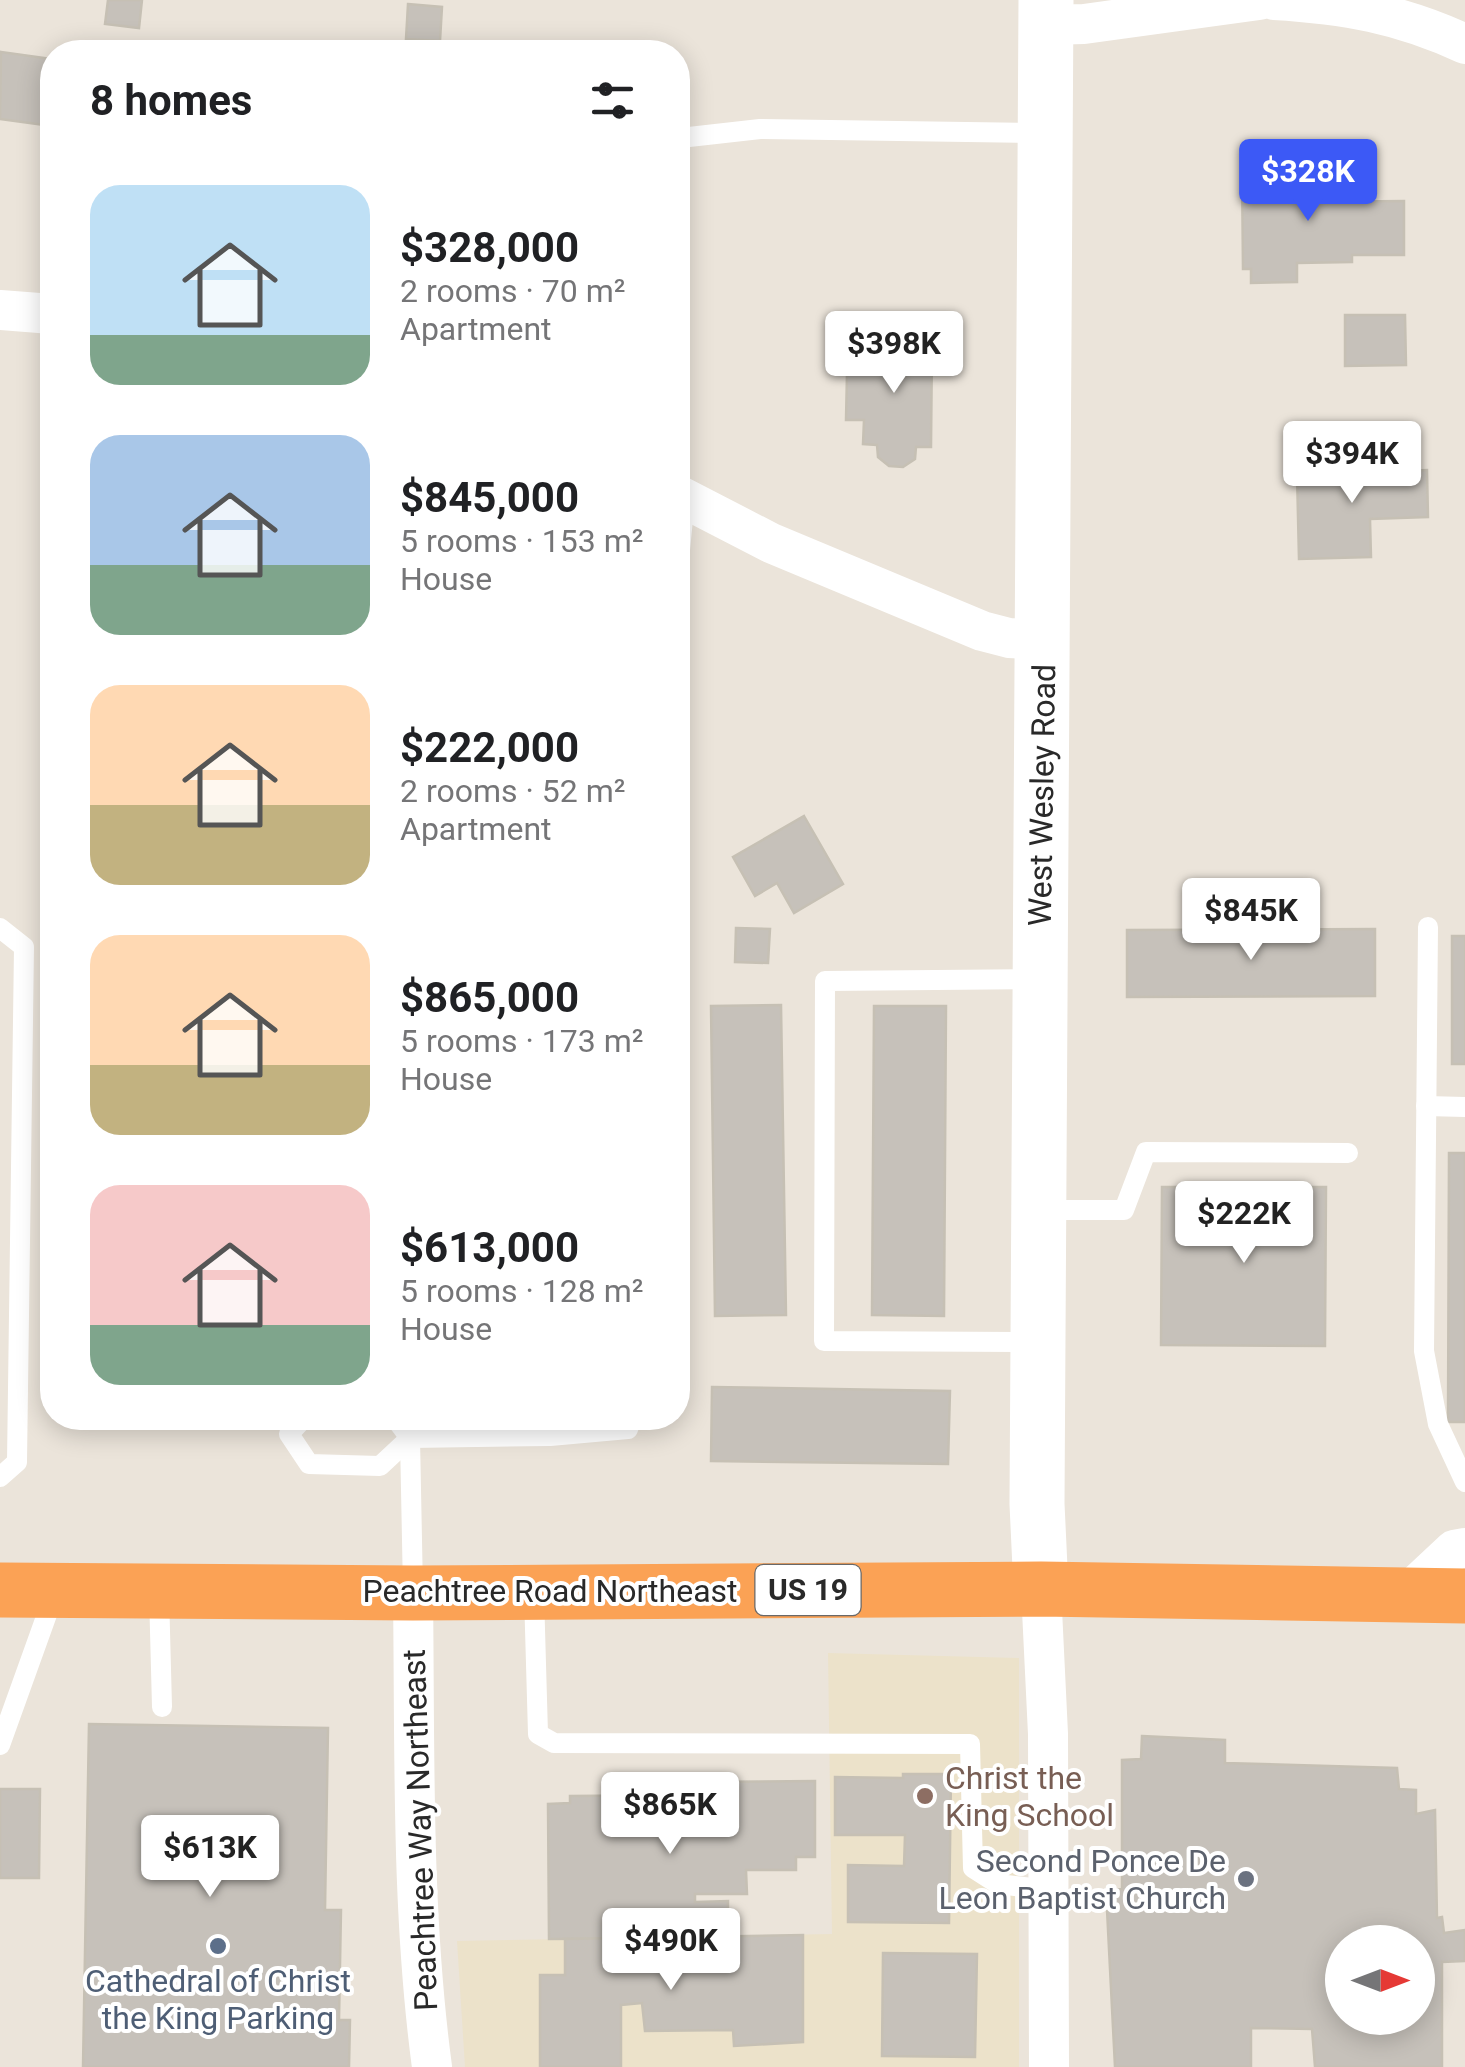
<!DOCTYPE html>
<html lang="en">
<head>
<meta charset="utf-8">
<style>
	body { margin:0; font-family:Roboto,sans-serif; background:#f6f6f6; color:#202124; height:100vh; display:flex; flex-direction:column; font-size:38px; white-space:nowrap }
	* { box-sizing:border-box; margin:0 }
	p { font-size:32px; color:#757577 }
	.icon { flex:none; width:55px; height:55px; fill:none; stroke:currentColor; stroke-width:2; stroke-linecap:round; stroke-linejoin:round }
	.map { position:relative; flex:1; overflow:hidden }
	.details { position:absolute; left:40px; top:40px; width:650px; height:1390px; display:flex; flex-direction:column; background:#fff; border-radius:40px; box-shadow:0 5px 25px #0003 }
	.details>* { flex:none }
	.needle { width:65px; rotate:90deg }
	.tools { position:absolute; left:1325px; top:1925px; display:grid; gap:20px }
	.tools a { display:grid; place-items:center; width:110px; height:110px; border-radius:50%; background:#fff; box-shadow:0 5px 25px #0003; font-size:50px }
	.price { position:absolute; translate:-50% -85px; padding:0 22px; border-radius:10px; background:#fff; color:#222; font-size:32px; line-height:65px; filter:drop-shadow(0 2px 5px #0008) }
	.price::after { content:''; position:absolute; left:50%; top:60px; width:30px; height:22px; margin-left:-15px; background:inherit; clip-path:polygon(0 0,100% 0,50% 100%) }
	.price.on { background:#3c59f6; color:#fff }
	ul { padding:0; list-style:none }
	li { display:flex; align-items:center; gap:30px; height:250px; padding:0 50px }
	li span { display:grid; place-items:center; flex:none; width:280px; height:200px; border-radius:30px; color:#555 }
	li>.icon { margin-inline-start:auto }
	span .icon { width:120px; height:120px; fill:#fffc; stroke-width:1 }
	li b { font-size:42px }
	h2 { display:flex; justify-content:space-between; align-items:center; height:120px; padding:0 50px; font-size:42px }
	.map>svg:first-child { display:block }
	.education { fill:#ece2ca }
	.building { fill:#c6c1ba; stroke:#c6c0b4; stroke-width:2.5; fill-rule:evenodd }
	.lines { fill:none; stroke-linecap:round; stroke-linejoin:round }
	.lane { stroke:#fff; stroke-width:20 }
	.street { stroke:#fff; stroke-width:40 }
	.secondary { stroke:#fff; stroke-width:55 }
	.highway { stroke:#fba255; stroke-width:55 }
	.education-dot { fill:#8d6e63; stroke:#fff; stroke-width:4 }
	.worship-dot { fill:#6b7280; stroke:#fff; stroke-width:4 }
	.service-dot { fill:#5c6f8a; stroke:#fff; stroke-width:4 }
	.labels { text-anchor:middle; stroke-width:8; stroke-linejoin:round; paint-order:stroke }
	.shield { fill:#fff; stroke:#696969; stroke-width:2.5 }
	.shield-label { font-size:30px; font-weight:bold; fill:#292929 }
	.street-label { font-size:32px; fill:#292929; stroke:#fff }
	.education-label { font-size:32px; fill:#785e54; stroke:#fff; text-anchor:start }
	.worship-label { font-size:32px; fill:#5b616d; stroke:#fff; text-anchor:end }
	.service-label { font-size:32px; fill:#4e5e75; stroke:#fff }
</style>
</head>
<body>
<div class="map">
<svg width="1465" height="2067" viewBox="0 0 1465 2067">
	<rect width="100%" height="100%" fill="#ebe4da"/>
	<path class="education" d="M828,1653L1019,1658V2067H465L457,1941L832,1934Z"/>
	<g class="building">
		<path d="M108,0H142L139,28L105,24Z"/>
		<path d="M408,4L442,7L440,41L406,39Z"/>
		<path d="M194,43L259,44V52H194Z"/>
		<path d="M1,52L52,59V126L0,119Z"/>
		<path d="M1250,156H1296V175H1305V202L1404,201V255H1352V262L1297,263V282L1251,283V269H1243L1242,171H1250Z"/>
		<path d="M1345,315H1405L1406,365L1345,366Z"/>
		<path d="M891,325L905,326L913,333L914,346H932L931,447H916L915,459L903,467L889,466L878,457L877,445L863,444L864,420H846L847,373H864L865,347Z"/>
		<path d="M1343,453L1344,473L1427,470L1428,517L1370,519L1371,557L1299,559L1297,474H1312L1311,454Z"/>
		<path d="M804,816L843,884L794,913L777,883L755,896L733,857Z"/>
		<path d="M736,928L770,929L768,963L735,962Z"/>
		<path d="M1375,929V996L1127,997V930Z"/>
		<rect x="1452" y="936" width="13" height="128"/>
		<path d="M781,1005L786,1315L715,1316L711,1006Z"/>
		<path d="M874,1006H946L944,1316L872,1315Z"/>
		<path d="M1449,1153H1465V1422H1448Z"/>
		<path d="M1162,1187H1326L1325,1346L1161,1345Z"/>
		<path d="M712,1387L950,1391L948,1464L711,1461Z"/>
		<path d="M89,1724L328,1728L325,1910H341L339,2020H350L349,2067H83Z"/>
		<path d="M1142,1736L1225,1740V1763L1397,1768L1399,1789L1416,1790V1814L1435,1810L1437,1918L1442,1917L1444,1933L1465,1930V1961L1442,1962V2067H1315L1312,2029L1251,2028V2067H1115L1106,1890L1122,1889V1760L1141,1759ZM1342,1942H1418V2018H1342Z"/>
		<path d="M903,1774H951L949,1923L848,1922V1865L904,1866L905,1835H835V1777L903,1778Z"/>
		<path d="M815,1781V1857H796V1870H746L747,1894H695V1902L728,1901V1938L549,1939L548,1804L570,1803V1796L690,1795V1782Z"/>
		<path d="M0,1789H40L39,1878H0Z"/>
		<path d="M803,1935V2042L734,2046L733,2030L645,2031L642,2003L621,2005V2067H540V1975H565V1939Z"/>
		<path d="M883,1953L977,1954L975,2057L882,2056Z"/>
	</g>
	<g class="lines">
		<g class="lane">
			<path d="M689,137L760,129L1042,133"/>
			<path d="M678,570L685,499"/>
			<path d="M1428,927L1424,1351L1438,1424L1465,1482"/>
			<path d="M0,928L24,947L17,1462L0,1477"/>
			<path d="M1426,1106L1465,1107"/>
			<path d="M1041,1210H1124L1146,1152L1348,1153"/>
			<path d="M1036,1342L824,1341L825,981L1038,979"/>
			<path d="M304,1418L289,1434L309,1464L380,1466L410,1438L550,1436L628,1429L632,1418"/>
			<path d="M395,1418L410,1438L413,1591"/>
			<path d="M159,1593L162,1707"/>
			<path d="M534,1594L538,1734L554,1743L970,1744L973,1868L998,1884L1049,1890"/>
			<path d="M0,1745L55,1592"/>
		</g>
		<g class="street">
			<path d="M1274,0C1344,4 1401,14 1465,44"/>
			<path d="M1046,25L1084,24L1259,0"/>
			<path d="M0,310L52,314"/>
			<path d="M678,495L771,543L982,631L1009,638L1044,640"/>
			<path d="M1041,1589L1048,1734L1049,2067"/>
			<path d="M413,1593C415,1752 411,1910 432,2067"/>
			<path d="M1408,1593L1454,1550L1465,1548"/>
		</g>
		<path class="secondary" d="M1041,1589L1037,1504L1046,0"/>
		<path class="highway" d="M0,1590L413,1593L1041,1589L1465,1596"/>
	</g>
	<circle class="education-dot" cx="925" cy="1796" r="10"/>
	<circle class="worship-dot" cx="1246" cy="1879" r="10"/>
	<circle class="service-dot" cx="218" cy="1946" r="10"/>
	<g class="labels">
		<rect class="shield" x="755.5" y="1565" width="105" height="50" rx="8"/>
		<g class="shield-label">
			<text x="808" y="1600">US 19</text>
		</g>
		<g class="street-label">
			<text transform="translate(1042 795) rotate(-89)" y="11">West Wesley Road</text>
			<text x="550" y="1602">Peachtree Road Northeast</text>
			<text transform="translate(420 1830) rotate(-92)" y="11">Peachtree Way Northeast</text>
		</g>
		<g class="education-label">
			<text x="945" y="1789">Christ the<tspan x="945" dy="37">King School</tspan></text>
		</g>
		<g class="worship-label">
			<text x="1226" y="1872">Second Ponce De<tspan x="1226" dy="37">Leon Baptist Church</tspan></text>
		</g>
		<g class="service-label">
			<text x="218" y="1992">Cathedral of Christ<tspan x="218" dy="37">the King Parking</tspan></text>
		</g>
	</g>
</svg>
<div class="tools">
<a><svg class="needle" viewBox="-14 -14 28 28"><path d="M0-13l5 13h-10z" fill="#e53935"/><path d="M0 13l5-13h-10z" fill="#757577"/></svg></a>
</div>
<b class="price on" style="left:1308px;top:224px">$328K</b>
<b class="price" style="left:894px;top:396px">$398K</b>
<b class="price" style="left:1352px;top:506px">$394K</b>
<b class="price" style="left:1251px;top:963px">$845K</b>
<b class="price" style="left:1244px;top:1266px">$222K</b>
<b class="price" style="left:670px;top:1857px">$865K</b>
<b class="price" style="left:210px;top:1900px">$613K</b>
<b class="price" style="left:671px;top:1993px">$490K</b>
<section class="details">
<h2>8 homes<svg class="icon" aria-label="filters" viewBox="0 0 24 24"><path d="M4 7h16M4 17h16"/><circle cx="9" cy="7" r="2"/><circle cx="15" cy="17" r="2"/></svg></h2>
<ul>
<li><span style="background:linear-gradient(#bfe0f5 75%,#7fa58c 0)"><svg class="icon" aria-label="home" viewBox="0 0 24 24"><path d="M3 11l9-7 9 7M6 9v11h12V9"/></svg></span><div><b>$328,000</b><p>2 rooms · 70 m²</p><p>Apartment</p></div></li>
<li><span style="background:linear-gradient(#a9c7e8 65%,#7fa58c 0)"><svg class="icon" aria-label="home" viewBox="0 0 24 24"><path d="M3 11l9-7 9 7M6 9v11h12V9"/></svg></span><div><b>$845,000</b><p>5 rooms · 153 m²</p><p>House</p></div></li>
<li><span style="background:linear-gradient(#ffd9b3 60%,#c2b280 0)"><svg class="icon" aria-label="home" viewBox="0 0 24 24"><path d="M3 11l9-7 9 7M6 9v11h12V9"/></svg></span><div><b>$222,000</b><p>2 rooms · 52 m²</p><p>Apartment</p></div></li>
<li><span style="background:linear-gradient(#ffd9b3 65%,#c2b280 0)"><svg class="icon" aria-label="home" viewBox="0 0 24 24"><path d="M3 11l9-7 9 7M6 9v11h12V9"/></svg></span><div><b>$865,000</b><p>5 rooms · 173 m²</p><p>House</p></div></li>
<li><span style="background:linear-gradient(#f6c9c9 70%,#7fa58c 0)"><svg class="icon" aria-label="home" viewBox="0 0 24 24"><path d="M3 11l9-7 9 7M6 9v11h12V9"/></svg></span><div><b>$613,000</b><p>5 rooms · 128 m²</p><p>House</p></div></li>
</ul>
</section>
</div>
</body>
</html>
